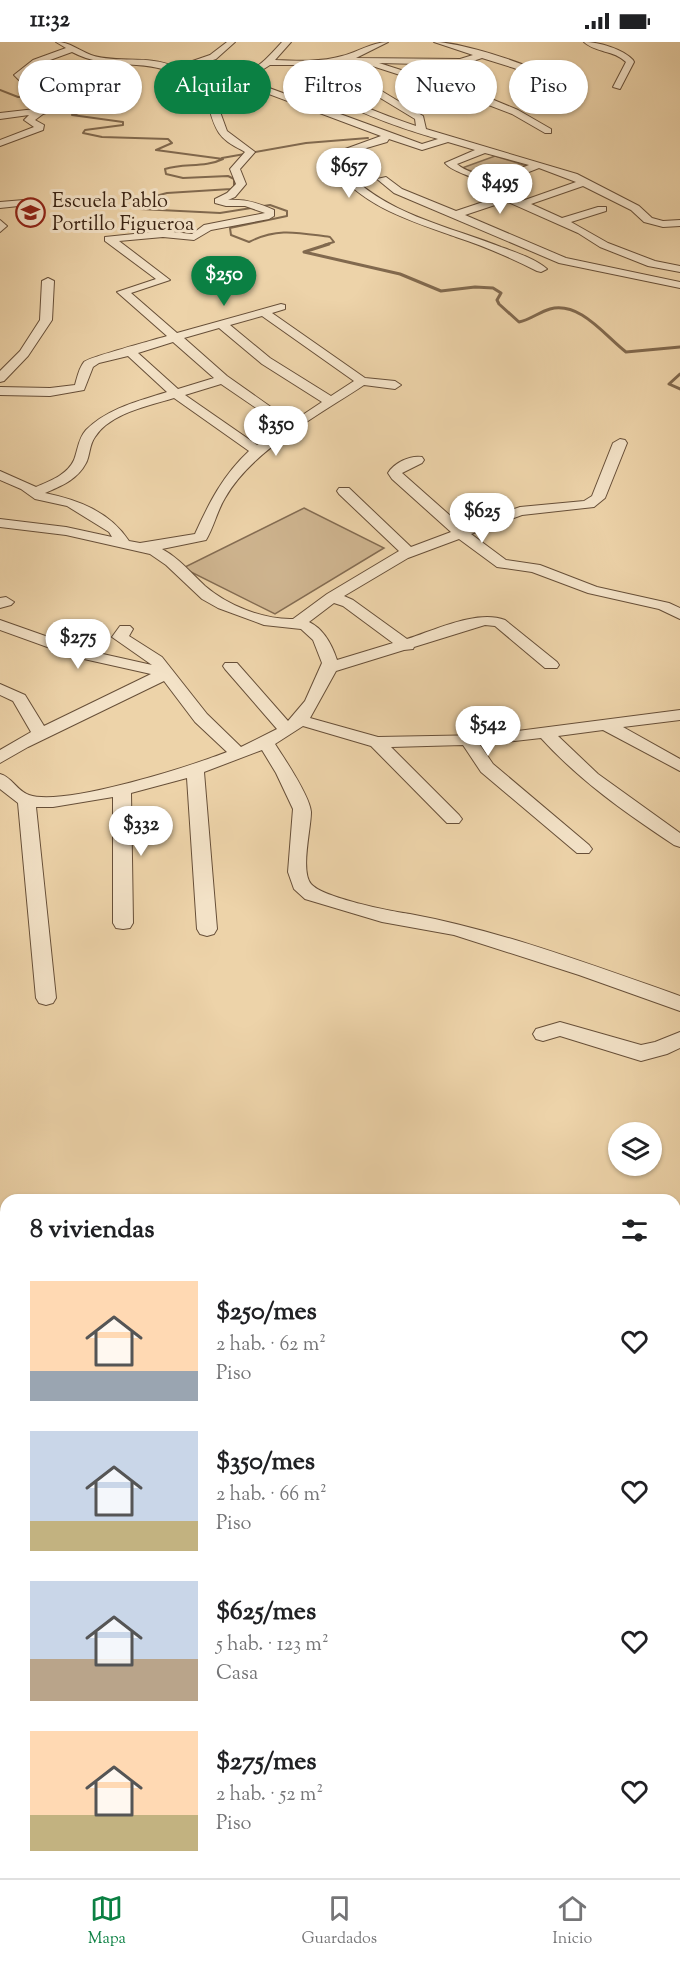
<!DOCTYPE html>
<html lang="es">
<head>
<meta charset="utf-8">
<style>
	body { margin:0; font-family:"Sorts Mill Goudy",serif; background:#f2f2f2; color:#202124; height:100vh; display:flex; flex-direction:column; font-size:22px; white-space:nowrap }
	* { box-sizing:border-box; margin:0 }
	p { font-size:20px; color:#757577 }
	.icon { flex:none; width:33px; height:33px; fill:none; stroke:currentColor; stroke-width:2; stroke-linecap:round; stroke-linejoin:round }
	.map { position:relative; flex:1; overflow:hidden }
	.sheet { position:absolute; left:0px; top:1152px; width:681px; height:684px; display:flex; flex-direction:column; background:#fff; border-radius:18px 18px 0 0; box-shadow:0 2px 4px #0004 }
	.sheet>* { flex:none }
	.guide { position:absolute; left:18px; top:18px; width:645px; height:54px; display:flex; gap:12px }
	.fabs { position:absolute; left:608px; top:1080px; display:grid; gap:12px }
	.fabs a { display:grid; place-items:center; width:54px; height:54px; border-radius:50%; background:#fff; box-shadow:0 2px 4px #0004; font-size:30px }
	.price { position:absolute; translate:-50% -51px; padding:0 14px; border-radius:21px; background:#fff; color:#222; font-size:20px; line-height:39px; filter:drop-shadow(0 2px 3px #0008) }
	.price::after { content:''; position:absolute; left:50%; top:36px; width:18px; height:14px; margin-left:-9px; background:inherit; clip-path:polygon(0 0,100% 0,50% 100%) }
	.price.selected { background:#0b8043; color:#fff }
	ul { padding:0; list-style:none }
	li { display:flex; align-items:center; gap:18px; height:150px; padding:0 30px }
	li span { display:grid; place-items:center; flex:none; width:168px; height:120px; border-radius:0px; color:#555 }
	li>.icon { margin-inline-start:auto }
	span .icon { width:72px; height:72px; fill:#fffc; stroke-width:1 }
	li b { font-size:26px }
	h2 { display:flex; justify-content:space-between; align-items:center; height:72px; padding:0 30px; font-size:26px }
	.chip { padding:0 21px; border-radius:27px; background:#fff; box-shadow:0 2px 4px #0004; font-size:21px; line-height:54px }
	.chip.selected { background:#0b8043; color:#fff }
	.status { display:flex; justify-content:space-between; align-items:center; height:42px; padding:0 30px; background:#fff; direction:ltr }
	.status svg { height:16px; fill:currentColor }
	.tab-bar { display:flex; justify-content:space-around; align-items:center; height:84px; border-top:2px solid #e0e0e0; background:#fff; font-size:16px; color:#757577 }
	.tab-bar a { display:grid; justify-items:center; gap:3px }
	.tab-bar .selected { color:#0b8043 }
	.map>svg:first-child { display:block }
	.green { fill:#cfb590; stroke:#846c52; stroke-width:1.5 }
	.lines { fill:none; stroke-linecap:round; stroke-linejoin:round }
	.stream-far1 { stroke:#81694e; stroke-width:2 }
	.stream { stroke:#81694e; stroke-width:3 }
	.minor-casing { stroke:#674f38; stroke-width:2 }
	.minor { fill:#f3e2c7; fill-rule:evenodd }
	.labels { text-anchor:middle; stroke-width:6; stroke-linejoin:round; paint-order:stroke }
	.far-poi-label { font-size:20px; fill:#3a2313; stroke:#f3e2c7; text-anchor:start }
</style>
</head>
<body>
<div class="status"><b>11:32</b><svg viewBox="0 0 49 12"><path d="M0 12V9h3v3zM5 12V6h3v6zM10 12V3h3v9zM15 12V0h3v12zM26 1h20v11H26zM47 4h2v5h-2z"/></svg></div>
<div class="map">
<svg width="680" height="1836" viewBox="0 0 680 1836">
	<rect width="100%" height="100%" fill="#edd3a9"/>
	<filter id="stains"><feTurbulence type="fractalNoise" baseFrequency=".00333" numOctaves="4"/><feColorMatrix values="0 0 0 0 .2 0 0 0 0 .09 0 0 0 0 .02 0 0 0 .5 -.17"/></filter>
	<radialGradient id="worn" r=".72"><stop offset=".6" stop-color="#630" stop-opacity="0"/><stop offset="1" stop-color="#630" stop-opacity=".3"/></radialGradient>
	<g class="green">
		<path d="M495,114L527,124L494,137L462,126Z"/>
		<path d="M304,466L384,506L275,572L183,526Z"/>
	</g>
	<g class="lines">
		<g class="stream-far1">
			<path d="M0,48L18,55H70L101,64L72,73L123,80V83L85,88L83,91L102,95L168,97L172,101L156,108L223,117C205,126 184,121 165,127L166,132L183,136L228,134L234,137V145L231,147L167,151L133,160L140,167L220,171L270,163L287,169V174L230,186L231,193L249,200C278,185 299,191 330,195L334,200L324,203"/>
			<path d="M222,116L306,101L368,96"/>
		</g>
		<g class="stream">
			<path d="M329,202L304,210L400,232L441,249L475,245L493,246L501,251L497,258L499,262L519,280C530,278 539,270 550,267C580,259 605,294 626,310L680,305"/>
			<path d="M680,332L669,342L680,347"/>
		</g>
		<defs>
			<g id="minor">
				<path d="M56,0C70,0 78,8 91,13C116,22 148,12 175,25L210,13L227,0H235L216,17L182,28C196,34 232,36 247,30C261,24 272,11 282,0H291L275,18C297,19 321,20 342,14C358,10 372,0 388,0L356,16L460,17L473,13L434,0C460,0 539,24 559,41L552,43L514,26L482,16L461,23L379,21L489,56L518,68L551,87V91H545L512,72L465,54L363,21H341L360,36L423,74L426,87L577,132L639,164L652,176L663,179L680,178V184L663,185L644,180L631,168L583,144L531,162L562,176L598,165H606V169L571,180L608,201L655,219L680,224V230L648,224L600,205L578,191L499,156L502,159L501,161L465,173L566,216L680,240V246L559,221L394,151L377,137L386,135L402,147L456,169L489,158C482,153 483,148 479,142C473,132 455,132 445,121L475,108L448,100L422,108L389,97L387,100L346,112L343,125C381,171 448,184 501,205C515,210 536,217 547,227L541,230L537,229C511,216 484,204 456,195C411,179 363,165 333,125L337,110L381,94L229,37H199L215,56L227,89L255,110L240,127L246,142L235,155L228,158C245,157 259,161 274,168V174L269,177L211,188L194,198L163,195L119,199L170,238L131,251L177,291L281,262L285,263V267L272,271L365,336L395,339L401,343L395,347L364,343C319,373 252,408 225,456C217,469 214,485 206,498L162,507C179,516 191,531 205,544C227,563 263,578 293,577L327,552L399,509L339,452L337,449L339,446H349L411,505L451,490L392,437L388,431C394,421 410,413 422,415L424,418L422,421L402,431L463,485L520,465L584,459L592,454L613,401L620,397L625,398L627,401L605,456L594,465L522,473L471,492L506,518L540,523L597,545L669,561L680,566V577L659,567L588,551L532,530L497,525L459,497L408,516L344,554L353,558L407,597C435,588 478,567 505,578L557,620L559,623L557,626H545L495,584L485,583L414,605L413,607L404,608L336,629L310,676L378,695L486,693L680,668V678L623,685L680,717V729L603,688L558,694L598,732L680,791V805L674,803C626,771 580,739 541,696L480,703L493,722L589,803L592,807L589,811H577L481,730L463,703L391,705L459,773L462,777L459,781H447L371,704L303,684L275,702C284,716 310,754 311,770C311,787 300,829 311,842C323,856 390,869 410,872C502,889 592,923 680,954V969L579,933L454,893L382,880L305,857L294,847L288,830L293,767L276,731L262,708L204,730L217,887L214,892L207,894L200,892L197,887L187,736L131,751L133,881L130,886L123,887L116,886L113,881V755L53,765H36L56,956L53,961L46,963L39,961L36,956L18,761L0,747V732C12,735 17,749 29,753C64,765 191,724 227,710L195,680L164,639L28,705L0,721V708L31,690L13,659L0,653V642L25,653L44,684L151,632L75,615L0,588V578L85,608L152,623L112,595L120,584H130L133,587L129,594L162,615L207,672L241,705L277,687L225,627L223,624L225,621H237L288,679L305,659L322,621L313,598L301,587L264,583L218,566L202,557L166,523L150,512L66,493L0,485V477L66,485L112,495L109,490L67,464L35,457L21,447L0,438V429L36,445C50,439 67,433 74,418C78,408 78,397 86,388C108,366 139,359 167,350L128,314L99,321L93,325L84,348L50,354L0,353V345L50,346L75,343C77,336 79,326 84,320C89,315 154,298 167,294L117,250L156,237L105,199V195L163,189L192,192L204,183L265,171L245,164H226L215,161V157L227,151L236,142L230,127L245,110C235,104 226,101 219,91C206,71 213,52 187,37C149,14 109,30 72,10L39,22L23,33L37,44L69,57L71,62L43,72L35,78L44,83L43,88L0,104V98L34,85L24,78L29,73L0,77V71L44,66L62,61L25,44L14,33L33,18L66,6ZM332,22L354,40L415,77L416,84C396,77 337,57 325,41C321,35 322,29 324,23ZM270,23H315L314,38C331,64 407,88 438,97L422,102L242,36L251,35ZM485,111L529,123L488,139C478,131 466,130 457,122ZM539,126L576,140L522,159L493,144ZM262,274L354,339L331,354L270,316L230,283ZM219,286L262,322L322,360L292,380L227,334L184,296ZM173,300L214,336L178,347L138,311ZM221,342L284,385L257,403L185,353ZM174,356L249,409C223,433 209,461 195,492L140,501L129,499C109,469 78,458 45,451C61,444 77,438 86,421C90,414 89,403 95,395C110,371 149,364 174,356ZM334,561L343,564L393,601L337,618C332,603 324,587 309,580Z"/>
				<path d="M584,0C599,0 623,7 633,18L634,20L620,47L613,45L626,20C614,8 596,11 584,0Z"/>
				<path d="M24,158L29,161L28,163L0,166V160Z"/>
				<path d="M0,178L7,184L0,190Z"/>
				<path d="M48,236L54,239L52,278L28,314L4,339L0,340V329L20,309L40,278L42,239Z"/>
				<path d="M6,555L14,560L11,563L0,566V556Z"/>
				<path d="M560,980L641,1003L655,1000L680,990V1006L667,1012L641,1019L560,994L543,999L536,997L533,992L536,987Z"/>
				<path d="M0,1497L6,1499V1525L0,1523Z"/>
				<path d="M126,1830H156L154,1836H124Z"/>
				<path d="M249,1830H279L281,1836H251Z"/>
			</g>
		</defs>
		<use href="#minor" class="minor-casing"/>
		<use href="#minor" class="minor"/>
	</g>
	<defs>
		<symbol id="school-ring" viewBox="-11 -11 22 22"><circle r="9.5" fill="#f3e2c7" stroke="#8f2418" stroke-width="1.5"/><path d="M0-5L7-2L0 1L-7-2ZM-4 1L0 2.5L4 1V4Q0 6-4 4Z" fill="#8f2418"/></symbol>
	</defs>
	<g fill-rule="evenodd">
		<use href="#school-ring" x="14" y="154" width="33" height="33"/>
	</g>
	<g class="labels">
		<g class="far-poi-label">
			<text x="52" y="165">Escuela Pablo<tspan x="52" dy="23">Portillo Figueroa</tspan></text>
		</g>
	</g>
	<rect width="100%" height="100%" filter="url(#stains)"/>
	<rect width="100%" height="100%" fill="url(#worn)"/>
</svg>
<div class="fabs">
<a><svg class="icon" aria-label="layers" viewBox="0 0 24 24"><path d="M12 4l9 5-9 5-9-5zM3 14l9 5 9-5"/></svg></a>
</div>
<b class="price" style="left:349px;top:157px">$657</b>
<b class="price" style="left:500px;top:173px">$495</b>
<b class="price selected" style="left:224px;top:265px">$250</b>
<b class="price" style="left:276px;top:415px">$350</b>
<b class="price" style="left:482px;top:502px">$625</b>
<b class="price" style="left:78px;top:628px">$275</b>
<b class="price" style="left:488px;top:715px">$542</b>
<b class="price" style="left:141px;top:815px">$332</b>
<div class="guide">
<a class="chip">Comprar</a>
<a class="chip selected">Alquilar</a>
<a class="chip">Filtros</a>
<a class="chip">Nuevo</a>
<a class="chip">Piso</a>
</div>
<section class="sheet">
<h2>8 viviendas<svg class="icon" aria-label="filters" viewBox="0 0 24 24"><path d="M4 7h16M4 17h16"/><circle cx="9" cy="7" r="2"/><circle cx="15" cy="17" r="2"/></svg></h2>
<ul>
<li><span style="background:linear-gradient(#ffd9b3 75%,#9aa5b1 0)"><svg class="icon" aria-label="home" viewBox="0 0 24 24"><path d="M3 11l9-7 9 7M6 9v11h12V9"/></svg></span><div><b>$250/mes</b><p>2 hab. · 62 m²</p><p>Piso</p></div><svg class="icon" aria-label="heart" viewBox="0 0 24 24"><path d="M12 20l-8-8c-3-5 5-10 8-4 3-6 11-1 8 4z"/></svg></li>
<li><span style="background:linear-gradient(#c9d6e8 75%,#c2b280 0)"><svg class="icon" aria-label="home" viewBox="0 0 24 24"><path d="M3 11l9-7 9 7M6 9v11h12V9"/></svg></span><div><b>$350/mes</b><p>2 hab. · 66 m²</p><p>Piso</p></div><svg class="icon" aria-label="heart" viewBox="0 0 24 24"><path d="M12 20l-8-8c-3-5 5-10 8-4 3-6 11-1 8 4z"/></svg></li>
<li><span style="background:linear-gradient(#c9d6e8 65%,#b9a48a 0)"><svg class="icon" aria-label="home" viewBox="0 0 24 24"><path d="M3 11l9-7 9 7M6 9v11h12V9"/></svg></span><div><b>$625/mes</b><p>5 hab. · 123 m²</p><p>Casa</p></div><svg class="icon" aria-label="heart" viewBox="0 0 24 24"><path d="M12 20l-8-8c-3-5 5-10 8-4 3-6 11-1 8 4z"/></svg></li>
<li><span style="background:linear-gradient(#ffd9b3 70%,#c2b280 0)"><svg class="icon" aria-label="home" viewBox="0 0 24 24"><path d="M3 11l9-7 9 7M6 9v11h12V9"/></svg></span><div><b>$275/mes</b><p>2 hab. · 52 m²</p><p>Piso</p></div><svg class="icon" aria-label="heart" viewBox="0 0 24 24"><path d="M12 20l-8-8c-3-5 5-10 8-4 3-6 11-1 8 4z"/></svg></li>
</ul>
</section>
</div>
<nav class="tab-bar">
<a class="selected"><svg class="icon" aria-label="map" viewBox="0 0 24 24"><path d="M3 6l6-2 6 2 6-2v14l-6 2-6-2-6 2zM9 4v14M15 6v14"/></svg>Mapa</a>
<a><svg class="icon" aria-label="saved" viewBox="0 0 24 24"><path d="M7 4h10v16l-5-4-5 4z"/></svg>Guardados</a>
<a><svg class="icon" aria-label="home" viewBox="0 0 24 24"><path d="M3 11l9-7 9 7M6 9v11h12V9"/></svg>Inicio</a>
</nav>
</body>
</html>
